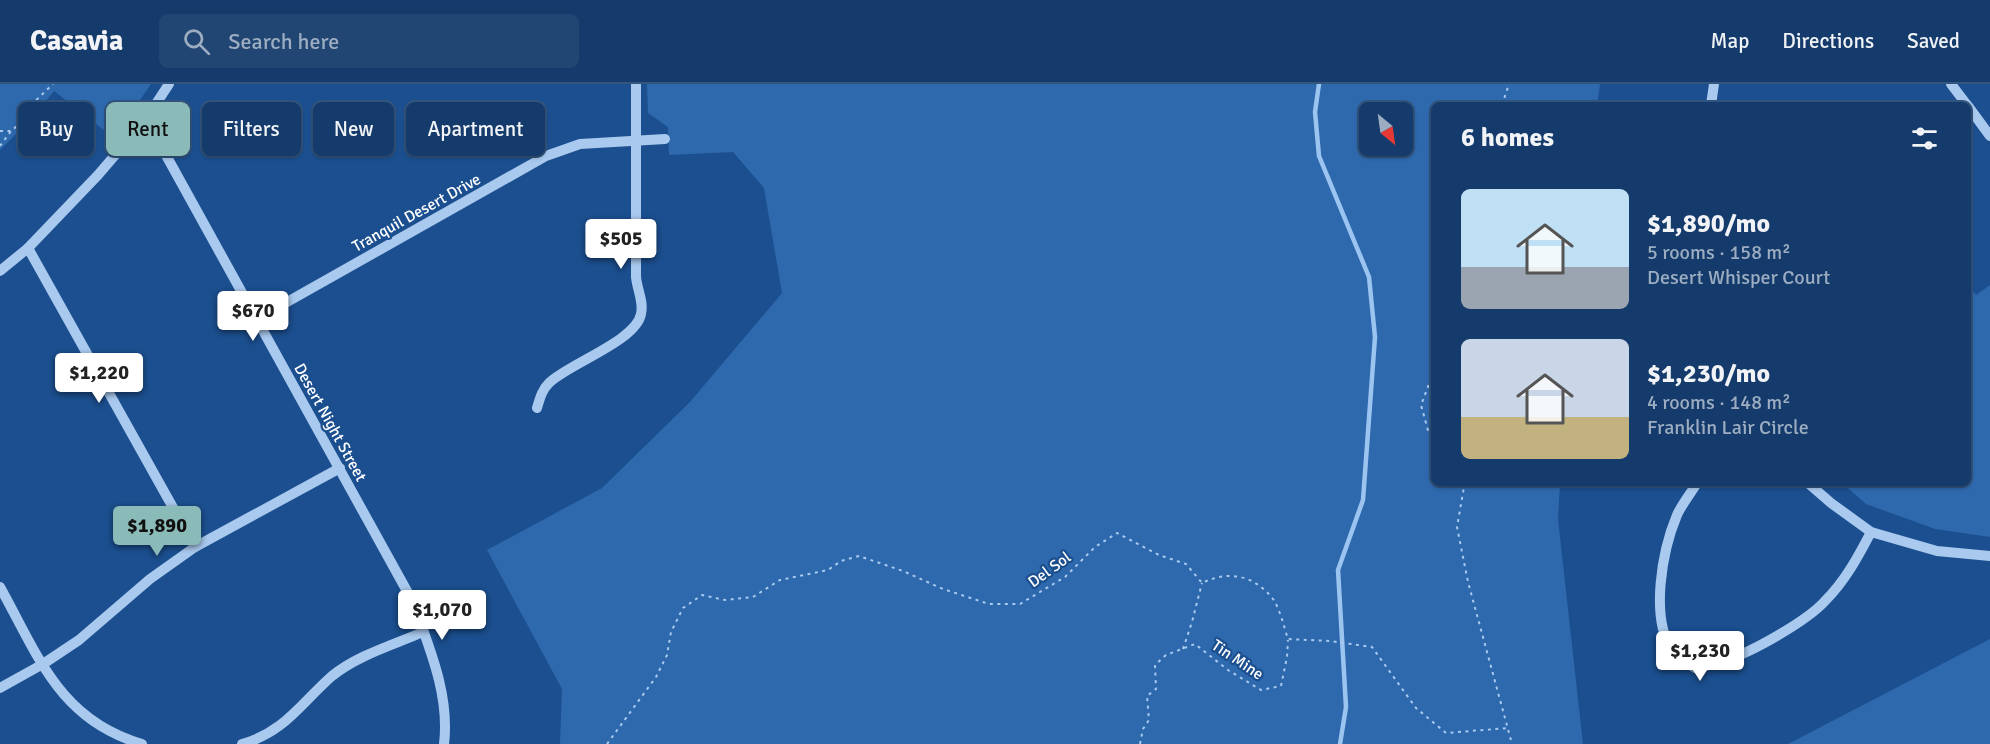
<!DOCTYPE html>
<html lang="en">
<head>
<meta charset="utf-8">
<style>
	body { margin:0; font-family:Signika,sans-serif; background:#214673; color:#f1f3f6; height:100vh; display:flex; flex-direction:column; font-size:22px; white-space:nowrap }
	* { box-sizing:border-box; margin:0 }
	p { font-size:20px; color:#9dadc1 }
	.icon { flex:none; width:33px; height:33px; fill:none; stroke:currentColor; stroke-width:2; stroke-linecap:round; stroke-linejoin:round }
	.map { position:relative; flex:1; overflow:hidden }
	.panel { position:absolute; left:1431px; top:18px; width:540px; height:384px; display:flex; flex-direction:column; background:#143b6b; border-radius:9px; box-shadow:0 2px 4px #0004,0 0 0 2px #33557e }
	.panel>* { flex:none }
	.hud { position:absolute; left:18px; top:18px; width:570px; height:54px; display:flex; gap:12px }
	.needle { width:39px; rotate:151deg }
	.controls { position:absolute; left:1359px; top:18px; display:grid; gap:12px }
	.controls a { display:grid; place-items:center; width:54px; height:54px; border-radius:9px; background:#143b6b; box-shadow:0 2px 4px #0004,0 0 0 2px #33557e; font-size:30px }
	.price { position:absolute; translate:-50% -51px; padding:0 14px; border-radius:6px; background:#fff; color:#222; font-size:20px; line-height:39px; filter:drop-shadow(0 2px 3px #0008) }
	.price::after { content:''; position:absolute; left:50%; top:36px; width:18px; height:14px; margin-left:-9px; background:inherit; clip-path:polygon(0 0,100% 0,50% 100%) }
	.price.active { background:#8bbbb9; color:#111 }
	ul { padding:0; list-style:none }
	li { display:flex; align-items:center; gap:18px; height:150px; padding:0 30px }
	li span { display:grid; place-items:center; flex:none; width:168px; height:120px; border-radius:9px; color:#555 }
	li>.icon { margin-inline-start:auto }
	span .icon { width:72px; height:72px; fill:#fffc; stroke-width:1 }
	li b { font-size:26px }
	h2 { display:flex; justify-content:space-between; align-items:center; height:72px; padding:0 30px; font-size:26px }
	.pill { padding:0 21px; border-radius:9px; background:#143b6b; box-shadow:0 2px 4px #0004,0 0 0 2px #33557e; font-size:21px; line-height:54px }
	.pill.active { background:#8bbbb9; color:#111 }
	header { display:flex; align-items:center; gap:36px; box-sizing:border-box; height:84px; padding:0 30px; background:#143b6b; border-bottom:2px solid #33557e }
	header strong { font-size:28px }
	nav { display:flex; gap:33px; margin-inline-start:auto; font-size:21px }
	.search { width:420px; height:54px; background:#214673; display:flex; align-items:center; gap:15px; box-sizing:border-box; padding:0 21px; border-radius:9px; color:#9dadc1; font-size:22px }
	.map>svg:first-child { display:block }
	.green { fill:#2e69ad; fill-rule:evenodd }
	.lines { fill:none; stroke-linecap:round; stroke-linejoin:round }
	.stream { stroke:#9cc4f0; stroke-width:4.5 }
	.path { stroke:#a9c9ee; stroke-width:2; stroke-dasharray:3 4.5; stroke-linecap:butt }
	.minor { stroke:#a9c9ee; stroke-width:10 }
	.labels { text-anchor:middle; stroke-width:4.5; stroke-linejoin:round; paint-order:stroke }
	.street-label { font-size:16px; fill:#fff; stroke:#1b4f8f }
</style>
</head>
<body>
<header>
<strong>Casavia</strong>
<div class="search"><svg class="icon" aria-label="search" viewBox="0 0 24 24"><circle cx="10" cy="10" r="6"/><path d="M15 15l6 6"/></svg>Search here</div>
<nav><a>Map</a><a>Directions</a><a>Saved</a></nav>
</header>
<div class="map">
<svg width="1990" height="660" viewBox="0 0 1990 660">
	<rect width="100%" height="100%" fill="#1b4f8f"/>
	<g class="green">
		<path d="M0,0H151L114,54L54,7L30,36L0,66Z"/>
		<path d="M647,0H1600L1597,21H1434V399H1560L1558,435L1583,660H560L562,605L487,466L602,404L690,318L782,209L764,104L733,68L669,71L668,43L648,29ZM1370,28H1402V62H1370Z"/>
		<path d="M1968,201L1976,211L1990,201V453L1935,445L1866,420L1842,399H1968Z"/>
		<path d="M1990,555V660H1788Z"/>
	</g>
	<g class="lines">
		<path class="stream" d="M1319,0L1315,28L1319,72L1369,193L1375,253L1363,416L1338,486L1346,623L1340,660"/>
		<g class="path">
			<path d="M1502,21L1509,0"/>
			<path d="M0,47H11"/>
			<path d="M0,62L11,47L27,34L32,20L53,0"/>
			<path d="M1434,287L1421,321L1429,350L1434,357"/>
			<path d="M1461,399L1464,403L1457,443L1468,498L1512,660"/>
			<path d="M1464,403L1518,399"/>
			<path d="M1183,565L1192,538L1202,499"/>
			<path d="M607,660L656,593L667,571L671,548L683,524L702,511L725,516L753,513L780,496L828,486L841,477L859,472L903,487L943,505L989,520H1020L1065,493L1095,463L1117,449L1159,471L1186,480L1202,499C1229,486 1254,491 1273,515C1280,525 1284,543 1288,555L1330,557L1372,563L1416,624L1446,649L1508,644"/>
			<path d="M1140,660L1143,645L1149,636L1147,612L1156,605L1155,581L1166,571L1195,560L1228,586L1261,606L1281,602L1287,573L1288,556"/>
		</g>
		<g class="minor">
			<path d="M1951,0L1967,21"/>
			<path d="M1711,21L1714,0"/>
			<path d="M1968,22L1990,52"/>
			<path d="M146,35L413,518C429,563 450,611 444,660"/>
			<path d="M28,164L195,463"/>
			<path d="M0,187L28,164L98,91L146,35L169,0"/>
			<path d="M257,235L546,72L580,60L665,55"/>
			<path d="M537,324C540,314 542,306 549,299C568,280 636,257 641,230C644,218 637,205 636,193V0"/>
			<path d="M1697,399C1691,409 1682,420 1677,431C1662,467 1650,533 1672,567C1677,574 1688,579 1695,584C1705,582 1716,580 1726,576C1752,568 1807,537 1825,517C1845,497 1858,473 1871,448"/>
			<path d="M1808,399L1831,419L1871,448L1937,467L1990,472"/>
			<path d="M0,503C38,571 59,636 142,660"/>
			<path d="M0,604L43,580L79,556L150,495L195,463L340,384"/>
			<path d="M242,660C285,648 301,619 332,592C358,571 393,561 423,548"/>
		</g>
	</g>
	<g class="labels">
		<g class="street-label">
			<text transform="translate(416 128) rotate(-29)" y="6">Tranquil Desert Drive</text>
			<text transform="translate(331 338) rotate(61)" y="6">Desert Night Street</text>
			<text transform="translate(1049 485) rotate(-36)" y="6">Del Sol</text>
			<text transform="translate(1238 575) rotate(34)" y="6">Tin Mine</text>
		</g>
	</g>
</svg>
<div class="controls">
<a><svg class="needle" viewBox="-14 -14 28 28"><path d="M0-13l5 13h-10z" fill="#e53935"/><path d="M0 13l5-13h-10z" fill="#9dadc1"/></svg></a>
</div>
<b class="price" style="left:621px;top:186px">$505</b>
<b class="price" style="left:253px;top:258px">$670</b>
<b class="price" style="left:99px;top:320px">$1,220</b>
<b class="price active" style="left:157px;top:473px">$1,890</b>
<b class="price" style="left:442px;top:557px">$1,070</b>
<b class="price" style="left:1700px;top:598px">$1,230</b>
<div class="hud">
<a class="pill">Buy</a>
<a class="pill active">Rent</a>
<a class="pill">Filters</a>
<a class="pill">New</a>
<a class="pill">Apartment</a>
</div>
<section class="panel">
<h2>6 homes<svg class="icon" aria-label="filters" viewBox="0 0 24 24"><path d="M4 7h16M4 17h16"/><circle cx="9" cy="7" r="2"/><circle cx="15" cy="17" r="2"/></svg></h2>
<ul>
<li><span style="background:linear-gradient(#bfe0f5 65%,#9aa5b1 0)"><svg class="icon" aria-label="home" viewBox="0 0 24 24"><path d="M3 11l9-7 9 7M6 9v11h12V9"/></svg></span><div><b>$1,890/mo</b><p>5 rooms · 158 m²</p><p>Desert Whisper Court</p></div></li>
<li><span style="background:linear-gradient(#c9d6e8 65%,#c2b280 0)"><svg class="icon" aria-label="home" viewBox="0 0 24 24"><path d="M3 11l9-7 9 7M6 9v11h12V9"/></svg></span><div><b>$1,230/mo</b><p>4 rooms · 148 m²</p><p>Franklin Lair Circle</p></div></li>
</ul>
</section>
</div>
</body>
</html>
